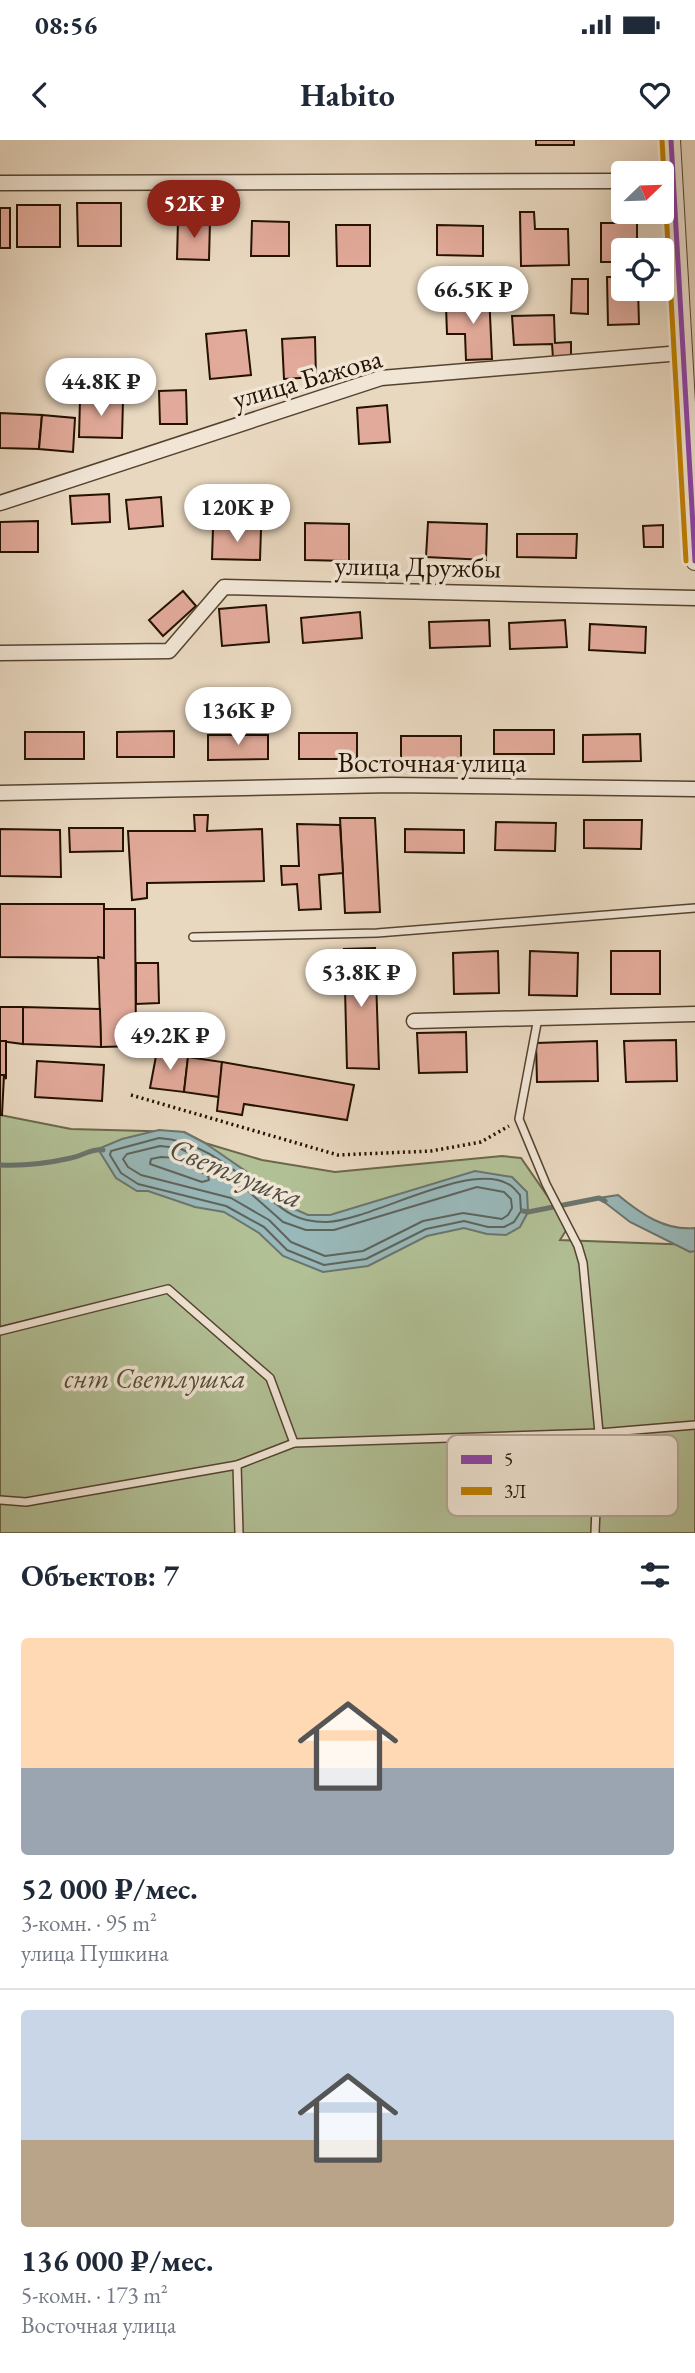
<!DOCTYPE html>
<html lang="ru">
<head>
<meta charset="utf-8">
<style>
	body { margin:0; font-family:"EB Garamond",serif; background:#f2f2f3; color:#1f2937; height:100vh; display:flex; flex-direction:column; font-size:26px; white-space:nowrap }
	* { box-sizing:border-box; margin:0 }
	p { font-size:23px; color:#747a83 }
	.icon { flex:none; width:38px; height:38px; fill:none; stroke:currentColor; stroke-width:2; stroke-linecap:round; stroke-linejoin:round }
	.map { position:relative; height:1393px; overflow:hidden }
	.panel { display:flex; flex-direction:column; background:#fff; flex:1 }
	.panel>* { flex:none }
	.needle { width:46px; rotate:67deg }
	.controls { position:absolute; left:611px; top:21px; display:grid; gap:14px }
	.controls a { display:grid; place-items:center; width:63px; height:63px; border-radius:7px; background:#fff; box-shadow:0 7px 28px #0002; font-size:35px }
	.price { position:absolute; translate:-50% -60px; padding:0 16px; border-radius:24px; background:#fff; color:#222; font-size:23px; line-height:46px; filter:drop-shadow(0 2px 4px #0008) }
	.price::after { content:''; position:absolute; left:50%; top:42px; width:21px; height:16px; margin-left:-10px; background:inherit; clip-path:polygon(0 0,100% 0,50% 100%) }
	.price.on { background:#8f2418; color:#fff }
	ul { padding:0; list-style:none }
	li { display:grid; align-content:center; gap:14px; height:371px; padding:0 21px }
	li+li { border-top:2px solid #e0e1e3 }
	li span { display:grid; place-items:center; height:217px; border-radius:7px; color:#555 }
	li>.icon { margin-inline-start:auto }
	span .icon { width:126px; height:126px; fill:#fffc; stroke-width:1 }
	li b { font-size:30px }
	h2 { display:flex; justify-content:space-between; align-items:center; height:84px; padding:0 21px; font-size:30px }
	.status { display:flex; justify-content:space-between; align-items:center; height:49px; padding:0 35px; background:#fff; direction:ltr }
	.status svg { height:19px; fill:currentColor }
	header { display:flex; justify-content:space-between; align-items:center; height:91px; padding:0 21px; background:#fff; font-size:32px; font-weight:700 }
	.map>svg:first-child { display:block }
	.green { fill:#b2c096; stroke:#6b684b; stroke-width:2 }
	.water { fill:#99b8b9; stroke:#6a756f; stroke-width:2 }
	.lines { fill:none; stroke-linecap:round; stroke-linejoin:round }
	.shore { stroke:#5e645c; stroke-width:2 }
	.stream { stroke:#6a756f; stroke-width:5 }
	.building { fill:#e2aa9a; stroke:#241100; stroke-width:2 }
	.service-casing { stroke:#554330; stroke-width:10 }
	.minor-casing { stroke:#554330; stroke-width:17 }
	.tertiary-casing { stroke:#554330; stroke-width:20 }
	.path { stroke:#241100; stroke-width:3.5; stroke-dasharray:2 3.5; stroke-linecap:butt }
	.service { stroke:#f1e6d6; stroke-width:7 }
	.minor { stroke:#f1e6d6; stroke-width:14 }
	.tertiary { stroke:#f1e6d6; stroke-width:18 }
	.bus-1-casing { stroke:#f1e6d6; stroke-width:10 }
	.bus-2-casing { stroke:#f1e6d6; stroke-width:10 }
	.bus-1 { stroke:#8e44ad; stroke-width:5 }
	.bus-2 { stroke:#c28100; stroke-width:5 }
	.labels { text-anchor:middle; stroke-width:7; stroke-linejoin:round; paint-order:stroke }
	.street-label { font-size:28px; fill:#241100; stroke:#f1e6d6 }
	.park-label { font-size:28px; font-style:italic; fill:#564e34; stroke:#f1e6d6 }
	.water-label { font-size:30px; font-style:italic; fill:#4d4b41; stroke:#f1e6d6 }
	.key { fill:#f1e6d6; stroke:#b4a696; stroke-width:2 }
	.key-label { font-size:19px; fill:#241100 }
</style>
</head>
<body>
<div class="status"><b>08:56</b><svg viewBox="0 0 49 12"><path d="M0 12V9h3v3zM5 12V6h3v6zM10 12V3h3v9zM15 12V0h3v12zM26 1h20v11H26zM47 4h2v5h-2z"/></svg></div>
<header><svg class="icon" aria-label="back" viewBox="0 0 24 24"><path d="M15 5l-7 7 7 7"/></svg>Habito<svg class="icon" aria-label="heart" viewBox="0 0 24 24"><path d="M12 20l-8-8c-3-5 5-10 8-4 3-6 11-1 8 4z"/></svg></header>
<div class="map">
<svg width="695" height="1393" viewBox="0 0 695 1393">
	<rect width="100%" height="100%" fill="#e9d8c0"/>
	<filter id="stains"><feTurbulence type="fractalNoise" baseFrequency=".00286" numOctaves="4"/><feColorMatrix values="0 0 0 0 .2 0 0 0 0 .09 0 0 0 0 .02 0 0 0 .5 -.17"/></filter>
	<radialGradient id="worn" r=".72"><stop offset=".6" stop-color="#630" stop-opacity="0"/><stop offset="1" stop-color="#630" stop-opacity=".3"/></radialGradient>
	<path class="green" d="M0,975L71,989L184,992L205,1003L262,1020L335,1032L502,1016L521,1018L555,1067L567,1089L560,1100L695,1105V1393H0Z"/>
	<g class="water">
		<path d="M159,990L184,992L205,1003L257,1039L292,1068L308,1075H330L475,1031L512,1037L527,1052L528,1072L520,1087L506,1095L487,1094L464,1088L427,1096L368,1126L323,1132L283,1116L259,1093L224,1072L195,1067L148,1051H137L116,1038L98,1009L122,999Z"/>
		<path d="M618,1055C641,1074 665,1091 695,1088V1111L690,1112L630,1082L599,1058Z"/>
	</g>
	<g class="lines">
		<g class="shore">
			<path d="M159,998C195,1000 225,1022 253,1045C279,1065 291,1083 327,1082C372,1080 469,1021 508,1044C513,1046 517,1052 520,1055L521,1071L514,1082L504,1087H488L464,1081L426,1089L366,1119L324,1125L287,1110L264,1087L226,1066L138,1044L121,1033L110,1015L111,1011Z"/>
			<path d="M160,1006L179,1008L198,1017L248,1051L283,1082L306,1090H334L477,1047L504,1052L511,1059L512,1068L508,1075L502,1079L463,1073L423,1081L363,1111L325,1116L291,1102L269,1080L231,1058L141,1035L128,1027L123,1019L127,1014Z"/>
			<path d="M161,1017L177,1018L208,1036L209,1040L202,1042L150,1024L151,1019Z"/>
		</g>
		<g class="stream">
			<path d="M0,1025C23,1026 49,1023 71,1018C82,1016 92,1008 103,1010"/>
			<path d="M523,1071L528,1072L599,1058L605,1061"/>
		</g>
	</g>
	<g class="building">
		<rect x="536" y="0" width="38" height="5"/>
		<path d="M77,63H121V106H78Z"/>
		<rect x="17" y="65" width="43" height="42"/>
		<rect x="0" y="68" width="10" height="40"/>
		<path d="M520,72H534L535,89H568L569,125L521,126Z"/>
		<path d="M178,80L210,81L209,120L177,119Z"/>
		<path d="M252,81L289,82V116H251Z"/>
		<path d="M601,83H637V110H623V122H601Z"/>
		<path d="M336,85H370V126H337Z"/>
		<path d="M437,85L483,86V116L437,115Z"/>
		<path d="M607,137H623V149H638L639,184L608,185Z"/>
		<path d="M572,139H588V174L571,173Z"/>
		<path d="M489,153L492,219L466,220L465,194H447L446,166L469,165V154Z"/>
		<path d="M554,175L555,203L571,202V217L553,218L552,204L514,205L512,176Z"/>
		<path d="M246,190L251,235L210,239L206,194Z"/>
		<path d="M315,197L316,237L284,239L282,199Z"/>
		<path d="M186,250L187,284H160L159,251Z"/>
		<path d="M80,259L123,260L122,298L79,297Z"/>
		<path d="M387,265L390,302L359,304L357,268Z"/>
		<path d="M0,273L42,275L39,309L0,308Z"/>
		<path d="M42,275L75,278L73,312L39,309Z"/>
		<path d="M109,354L110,382L72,384L70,356Z"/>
		<path d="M161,357L163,386L129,389L126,360Z"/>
		<path d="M38,381V412H0V382Z"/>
		<path d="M428,382L487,384L486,420L426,417Z"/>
		<path d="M305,383L349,384V421L305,420Z"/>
		<path d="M663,385V407H644L643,386Z"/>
		<path d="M213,388L261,389L260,420L212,419Z"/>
		<path d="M517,394H577L576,418L517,417Z"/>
		<path d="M183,451L196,466L163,496L149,480Z"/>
		<path d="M266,465L269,502L222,506L219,469Z"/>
		<path d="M360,472L362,498L303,503L301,478Z"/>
		<path d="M489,480L490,506L430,508L429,482Z"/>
		<path d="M565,480L567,507L510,509L509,483Z"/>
		<path d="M590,484L646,487L645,513L589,510Z"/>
		<rect x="494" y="590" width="60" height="24"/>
		<path d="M174,591V617H117V592Z"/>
		<rect x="25" y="592" width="59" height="27"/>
		<rect x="299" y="593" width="58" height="26"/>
		<path d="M640,594L641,621L583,622V595Z"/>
		<path d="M208,595H268V619L208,620Z"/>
		<rect x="401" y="596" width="60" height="27"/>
		<path d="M194,675H208L207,691L262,689L264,741L147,743V758L132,760L128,691H195Z"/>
		<path d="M340,678H375L380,772L345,773Z"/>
		<path d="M584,680H642L641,709L584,708Z"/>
		<path d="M496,682L556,683L555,711L495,710Z"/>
		<path d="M297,684L340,685L343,733L319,735L321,769L299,770L297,744L282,745L281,726H299Z"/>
		<path d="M69,688H123V711L70,712Z"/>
		<path d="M0,689L60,690L61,737L0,736Z"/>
		<path d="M405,689L464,690V713L405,712Z"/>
		<path d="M0,764H104V818L0,817Z"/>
		<path d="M104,769H135L136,906L101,907L98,817L104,818Z"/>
		<path d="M375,808L379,929L347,928L344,809Z"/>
		<path d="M498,811L499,853L454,854L453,813Z"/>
		<path d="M530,811L578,813L577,856L529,855Z"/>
		<rect x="611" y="811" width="49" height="43"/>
		<path d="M136,823H158L159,863L136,864Z"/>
		<path d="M0,867H23V904L0,901Z"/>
		<path d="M23,867L100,869L101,907L23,904Z"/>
		<path d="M466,892L467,932L419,933L417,893Z"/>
		<path d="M676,900L677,941L626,942L624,901Z"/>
		<path d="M0,901H6V939L4,935H0Z"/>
		<path d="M597,901L598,941L537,942L536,903Z"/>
		<path d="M157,911L188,917L184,952L150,948Z"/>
		<path d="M188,917L222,922L219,957L184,952Z"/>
		<path d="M37,921L104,925L102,961L35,957Z"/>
		<path d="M222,922L354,945L347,980L244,964L242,975L217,971Z"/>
		<path d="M0,935H4L2,975H0Z"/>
	</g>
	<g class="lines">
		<defs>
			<g id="service">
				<path d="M193,797L377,793L695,768"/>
				<path d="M538,878L519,979L546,1044L578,1106L583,1123L599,1293L595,1393"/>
				<path d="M0,1191L168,1149L270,1238L294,1303"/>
				<path d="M237,1325L239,1393"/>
				<path d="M0,1360L26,1362L237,1325L294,1303L599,1293L695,1285"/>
			</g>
			<g id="minor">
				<path d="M0,43L623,41"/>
				<path d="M0,363L381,238L681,213"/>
				<path d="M0,513L169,511L224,447L695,458"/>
				<path d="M0,653L392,645L695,649"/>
				<path d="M414,881L695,874"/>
			</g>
			<path id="tertiary" d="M671,0L695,421"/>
		</defs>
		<use href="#service" class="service-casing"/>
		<use href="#minor" class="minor-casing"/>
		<use href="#tertiary" class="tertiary-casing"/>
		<path class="path" d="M131,955L338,1015L431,1011L481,1002L509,986"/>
		<use href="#service" class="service"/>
		<use href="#minor" class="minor"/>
		<use href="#tertiary" class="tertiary"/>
		<defs>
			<path id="bus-1" d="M671,0L695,421"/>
			<path id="bus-2" d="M662,0L686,421"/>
		</defs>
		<use href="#bus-1" class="bus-1-casing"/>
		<use href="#bus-2" class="bus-2-casing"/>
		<use href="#bus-1" class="bus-1"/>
		<use href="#bus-2" class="bus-2"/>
	</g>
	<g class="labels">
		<g class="street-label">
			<text transform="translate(307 238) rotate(-16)" y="10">улица Бажова</text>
			<text transform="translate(418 426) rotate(1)" y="10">улица Дружбы</text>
			<text x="432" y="632">Восточная улица</text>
		</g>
		<g class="park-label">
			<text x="155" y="1248">снт Светлушка</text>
		</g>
		<g class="water-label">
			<text transform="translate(236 1033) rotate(22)" y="10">Светлушка</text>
		</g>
	</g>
	<rect x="447" y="1295" width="231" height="81" rx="10" class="key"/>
	<rect x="461" y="1315" width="31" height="9" fill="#8e44ad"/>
	<rect x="461" y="1347" width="31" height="8" fill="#c28100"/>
	<g class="key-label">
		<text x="504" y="1326">5</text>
		<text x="504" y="1358">3Л</text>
	</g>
	<rect width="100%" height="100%" filter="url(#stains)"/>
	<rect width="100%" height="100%" fill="url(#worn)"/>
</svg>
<div class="controls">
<a><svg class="needle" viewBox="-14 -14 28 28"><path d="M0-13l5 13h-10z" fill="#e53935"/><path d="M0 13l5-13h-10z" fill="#747a83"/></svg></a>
<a><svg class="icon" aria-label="locate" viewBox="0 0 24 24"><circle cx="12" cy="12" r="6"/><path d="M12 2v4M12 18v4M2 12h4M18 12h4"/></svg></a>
</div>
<b class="price on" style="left:194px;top:100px">52K ₽</b>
<b class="price" style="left:473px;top:186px">66.5K ₽</b>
<b class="price" style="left:101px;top:278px">44.8K ₽</b>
<b class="price" style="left:237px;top:404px">120K ₽</b>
<b class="price" style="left:238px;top:607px">136K ₽</b>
<b class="price" style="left:361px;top:869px">53.8K ₽</b>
<b class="price" style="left:170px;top:932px">49.2K ₽</b>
</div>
<section class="panel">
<h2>Объектов: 7<svg class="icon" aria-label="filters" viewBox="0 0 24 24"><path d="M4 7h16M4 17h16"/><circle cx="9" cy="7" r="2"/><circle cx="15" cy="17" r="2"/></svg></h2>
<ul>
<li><span style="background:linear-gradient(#ffd9b3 60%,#9aa5b1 0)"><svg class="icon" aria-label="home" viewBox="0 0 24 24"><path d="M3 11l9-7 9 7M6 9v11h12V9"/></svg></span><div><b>52 000 ₽/мес.</b><p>3-комн. · 95 m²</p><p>улица Пушкина</p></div></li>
<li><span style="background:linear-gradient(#c9d6e8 60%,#b9a48a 0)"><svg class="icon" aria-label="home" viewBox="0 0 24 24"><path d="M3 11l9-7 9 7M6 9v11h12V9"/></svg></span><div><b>136 000 ₽/мес.</b><p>5-комн. · 173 m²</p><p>Восточная улица</p></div></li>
</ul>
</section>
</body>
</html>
